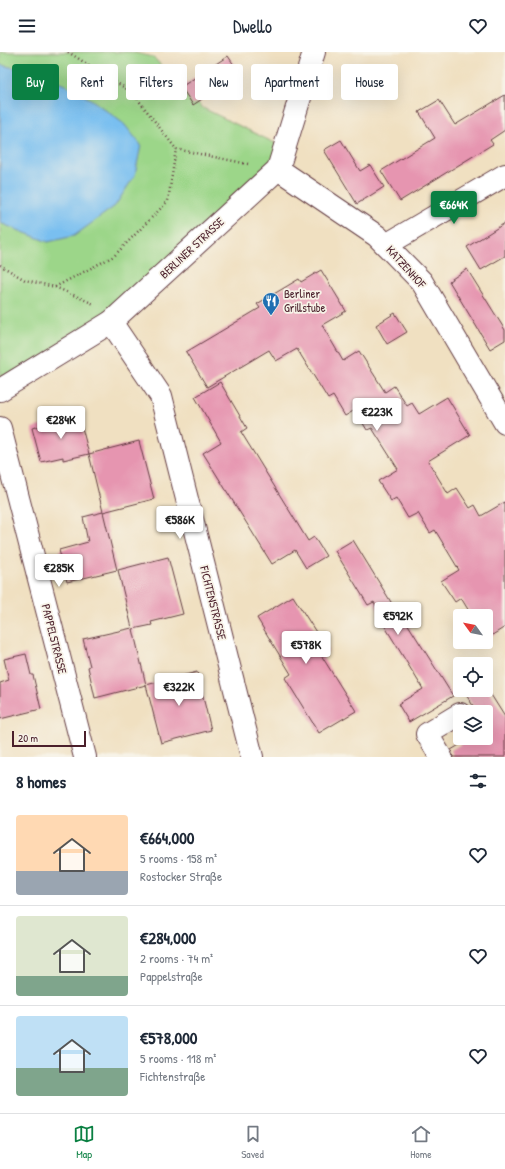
<!DOCTYPE html>
<html lang="en">
<head>
<meta charset="utf-8">
<style>
	body { margin:0; font-family:"Patrick Hand",sans-serif; background:#f2f2f3; color:#1f2937; height:100vh; display:flex; flex-direction:column; font-size:15px; white-space:nowrap }
	* { box-sizing:border-box; margin:0 }
	p { font-size:13px; color:#747a83 }
	.icon { flex:none; width:22px; height:22px; fill:none; stroke:currentColor; stroke-width:2; stroke-linecap:round; stroke-linejoin:round }
	.map { position:relative; height:705px; overflow:hidden }
	.drawer { display:flex; flex-direction:column; background:#fff; flex:1 }
	.drawer>* { flex:none }
	.guide { position:absolute; left:12px; top:12px; width:481px; height:36px; display:flex; gap:8px }
	.needle { width:26px; rotate:303deg }
	.controls { position:absolute; left:453px; top:557px; display:grid; gap:8px }
	.controls a { display:grid; place-items:center; width:40px; height:40px; border-radius:4px; background:#fff; box-shadow:0 4px 16px #0002; font-size:20px }
	.scale { position:absolute; left:12px; bottom:10px; width:74px; box-sizing:border-box; padding-left:4px; border:2px solid #4a1f2b; border-top:0; font-size:11px; line-height:14px; white-space:nowrap; color:#4a1f2b; -webkit-text-stroke:3px #f7f3e8; paint-order:stroke }
	.price { position:absolute; translate:-50% -34px; padding:0 9px; border-radius:4px; background:#fff; color:#222; font-size:13px; line-height:26px; filter:drop-shadow(0 1px 2px #0008) }
	.price::after { content:''; position:absolute; left:50%; top:24px; width:12px; height:9px; margin-left:-6px; background:inherit; clip-path:polygon(0 0,100% 0,50% 100%) }
	.price.current { background:#0b8043; color:#fff }
	ul { padding:0; list-style:none }
	li { display:flex; align-items:center; gap:12px; height:100px; padding:0 16px }
	li+li { border-top:1px solid #e0e1e3 }
	li span { display:grid; place-items:center; flex:none; width:112px; height:80px; border-radius:4px; color:#555 }
	li>.icon { margin-inline-start:auto }
	span .icon { width:48px; height:48px; fill:#fffc; stroke-width:1 }
	li b { font-size:17px }
	h2 { display:flex; justify-content:space-between; align-items:center; height:48px; padding:0 16px; font-size:17px }
	.chip { padding:0 14px; border-radius:4px; background:#fff; box-shadow:0 4px 16px #0002; font-size:14px; line-height:36px }
	.chip.current { background:#0b8043; color:#fff }
	header { display:flex; justify-content:space-between; align-items:center; height:52px; padding:0 16px; background:#fff; font-size:18px; font-weight:600 }
	.tab-bar { display:flex; justify-content:space-around; align-items:center; height:56px; border-top:1px solid #e0e1e3; background:#fff; font-size:11px; color:#747a83 }
	.tab-bar a { display:grid; justify-items:center; gap:2px }
	.tab-bar .current { color:#0b8043 }
	.map>svg:first-child { display:block }
	.green { fill:#9cd689; stroke:#737a5a }
	.water { fill:#79bff0; stroke:#626f8e }
	.building { fill:#e695b0 }
	.lines { fill:none; stroke-linecap:round; stroke-linejoin:round }
	.minor-casing { stroke:#633c42; stroke-width:24 }
	.path { stroke:#633c42; stroke-width:2.5; stroke-dasharray:1 3; stroke-linecap:butt }
	.minor { stroke:#fff; stroke-width:22 }
	.labels { text-anchor:middle; stroke-width:3.5; stroke-linejoin:round; paint-order:stroke }
	.street-label { font-size:12px; fill:#4a1f2b; stroke:#f7f3e8 }
	.poi-label { font-size:12px; fill:#4a1f2b; stroke:#f7f3e8; text-anchor:start }
</style>
</head>
<body>
<header><svg class="icon" aria-label="menu" viewBox="0 0 24 24"><path d="M4 6h16M4 12h16M4 18h16"/></svg>Dwello<svg class="icon" aria-label="heart" viewBox="0 0 24 24"><path d="M12 20l-8-8c-3-5 5-10 8-4 3-6 11-1 8 4z"/></svg></header>
<div class="map">
<svg width="505" height="705" viewBox="0 0 505 705">
	<rect width="100%" height="100%" fill="#f7f3e8"/>
	<filter id="ink" filterUnits="userSpaceOnUse"><feTurbulence type="fractalNoise" baseFrequency=".025" numOctaves="2"/><feDisplacementMap in="SourceGraphic" scale="8" xChannelSelector="R" yChannelSelector="G"/><feConvolveMatrix kernelMatrix="1 2 1 2 8 2 1 2 1" color-interpolation-filters="sRGB"/></filter>
	<filter id="wash" filterUnits="userSpaceOnUse"><feTurbulence type="fractalNoise" baseFrequency=".012" numOctaves="4" result="noise"/><feDisplacementMap in="SourceGraphic" scale="16" xChannelSelector="R" yChannelSelector="G"/><feGaussianBlur stdDeviation="0.9" result="paint"/><feColorMatrix in="noise" values="0 0 0 0 0 0 0 0 0 0 0 0 0 0 0 0 0 1.4 0 .05"/><feComposite in="paint" operator="in"/></filter>
	<g filter="url(#wash)">
		<rect width="100%" height="100%" fill="#f0e0c1"/>
		<path class="green" d="M0,0H131L153,5L203,56L285,96L111,270L0,338Z"/>
		<path class="water" d="M0,13L31,19L65,33L92,48L124,72L141,93L135,123L115,154L74,184L48,190L0,171Z"/>
		<g id="blocks">
			<g class="building">
				<path d="M228,4L240,22L193,53L181,35Z"/>
				<path d="M505,43V78L490,88L493,92L400,149L381,119L435,86L419,60L439,48L455,73Z"/>
				<path d="M341,88L360,119L370,113L384,135L357,152L324,98Z"/>
				<path d="M505,171V204L481,218L467,195Z"/>
				<path d="M467,217L505,278V288L490,297L449,229Z"/>
				<path d="M321,218L346,259L322,273L343,309L359,299L385,340L394,334L407,354L412,351L419,362L447,345L470,383L428,409L448,442L457,436L470,456L475,453L481,464L505,450V575L486,587V564H472L461,546L455,550L441,529L459,518L435,478L430,481L418,461L408,466L396,446L391,449L378,429L398,417L372,376L367,378L355,358L345,364L333,344L328,347L297,297L276,309L269,298L207,335L186,300L260,256L257,252L299,227L301,230Z"/>
				<path d="M395,261L407,280L387,292L376,273Z"/>
				<path d="M220,330L247,376L241,380L308,489L314,485L326,504L306,516L295,498L272,512L203,401L221,390L195,345Z"/>
				<path d="M79,364L89,402L63,408V405L41,410L32,376Z"/>
				<path d="M139,389L154,447L103,460L89,402Z"/>
				<path d="M103,460L117,518L67,530L59,498L88,490L83,465Z"/>
				<path d="M353,488L405,573L407,571L453,644L409,670L398,652L423,637L387,578L374,550L368,553L335,499Z"/>
				<path d="M168,505L183,562L151,570L152,573L133,577L146,633L95,646L88,615L90,614L83,587L132,576L118,518Z"/>
				<path d="M293,544L328,599L321,603L356,659L319,681L285,626L291,622L257,566Z"/>
				<path d="M26,602L31,623H33L41,657L0,667V631L9,628L4,607Z"/>
				<path d="M197,620L211,678L161,691L146,633Z"/>
				<path d="M463,638H488L505,665V705H453L451,698L471,686H486V660H477Z"/>
			</g>
		</g>
	</g>
	<g filter="url(#ink)">
		<use href="#blocks" fill-opacity="0" stroke="#633c42" stroke-width="1"/>
		<g class="lines">
			<defs>
				<g id="minor">
					<path d="M278,117L377,184L422,230L505,371"/>
					<path d="M386,193L505,123"/>
					<path d="M111,270L161,344L252,705"/>
					<path d="M0,338L111,270L278,117L314,0"/>
					<path d="M0,376L85,705"/>
					<path d="M441,705L427,682L460,662"/>
				</g>
			</defs>
			<use href="#minor" class="minor-casing"/>
			<g class="path">
				<path d="M68,0L133,41L176,97L248,112"/>
				<path d="M0,213L25,228L55,235L94,252"/>
				<path d="M55,235L114,204L168,149L176,97"/>
			</g>
			<use href="#minor" class="minor"/>
		</g>
	</g>
	<defs>
		<symbol id="restaurant-pin" viewBox="-11 -11 22 30"><path d="M0 17L-7.5 6A9.5 9.5 0 1 1 7.5 6Z" fill="#1f6fb2" stroke="#f7f3e8"/><path d="M-5-6h1v4h1v-4h1v4h1v-4h1v5L-1.5 .5V6h-2V.5L-5-1ZM5-6V6H3V1.5H1.5Q1.5-4 5-6Z" fill="#fff"/></symbol>
	</defs>
	<g fill-rule="evenodd">
		<use href="#restaurant-pin" x="261" y="239" width="20" height="27"/>
	</g>
	<g class="labels">
		<g class="street-label">
			<text transform="translate(192 196) rotate(-43)" y="4">BERLINER STRASSE</text>
			<text transform="translate(406 215) rotate(48)" y="4">KATZENHOF</text>
			<text transform="translate(213 551) rotate(76)" y="4">FICHTENSTRASSE</text>
			<text transform="translate(54 587) rotate(76)" y="4">PAPPELSTRASSE</text>
		</g>
		<g class="poi-label">
			<text x="284" y="246">Berliner<tspan x="284" dy="14">Grillstube</tspan></text>
		</g>
	</g>
</svg>
<div class="controls">
<a><svg class="needle" viewBox="-14 -14 28 28"><path d="M0-13l5 13h-10z" fill="#e53935"/><path d="M0 13l5-13h-10z" fill="#747a83"/></svg></a>
<a><svg class="icon" aria-label="locate" viewBox="0 0 24 24"><circle cx="12" cy="12" r="6"/><path d="M12 2v4M12 18v4M2 12h4M18 12h4"/></svg></a>
<a><svg class="icon" aria-label="layers" viewBox="0 0 24 24"><path d="M12 4l9 5-9 5-9-5zM3 14l9 5 9-5"/></svg></a>
</div>
<div class="scale">20 m</div>
<b class="price current" style="left:454px;top:173px">€664K</b>
<b class="price" style="left:377px;top:380px">€223K</b>
<b class="price" style="left:61px;top:388px">€284K</b>
<b class="price" style="left:180px;top:488px">€586K</b>
<b class="price" style="left:59px;top:536px">€285K</b>
<b class="price" style="left:398px;top:584px">€592K</b>
<b class="price" style="left:306px;top:613px">€578K</b>
<b class="price" style="left:179px;top:655px">€322K</b>
<div class="guide">
<a class="chip current">Buy</a>
<a class="chip">Rent</a>
<a class="chip">Filters</a>
<a class="chip">New</a>
<a class="chip">Apartment</a>
<a class="chip">House</a>
</div>
</div>
<section class="drawer">
<h2>8 homes<svg class="icon" aria-label="filters" viewBox="0 0 24 24"><path d="M4 7h16M4 17h16"/><circle cx="9" cy="7" r="2"/><circle cx="15" cy="17" r="2"/></svg></h2>
<ul>
<li><span style="background:linear-gradient(#ffd9b3 70%,#9aa5b1 0)"><svg class="icon" aria-label="home" viewBox="0 0 24 24"><path d="M3 11l9-7 9 7M6 9v11h12V9"/></svg></span><div><b>€664,000</b><p>5 rooms · 158 m²</p><p>Rostocker Straße</p></div><svg class="icon" aria-label="heart" viewBox="0 0 24 24"><path d="M12 20l-8-8c-3-5 5-10 8-4 3-6 11-1 8 4z"/></svg></li>
<li><span style="background:linear-gradient(#dfe7d0 75%,#7fa58c 0)"><svg class="icon" aria-label="home" viewBox="0 0 24 24"><path d="M3 11l9-7 9 7M6 9v11h12V9"/></svg></span><div><b>€284,000</b><p>2 rooms · 74 m²</p><p>Pappelstraße</p></div><svg class="icon" aria-label="heart" viewBox="0 0 24 24"><path d="M12 20l-8-8c-3-5 5-10 8-4 3-6 11-1 8 4z"/></svg></li>
<li><span style="background:linear-gradient(#bfe0f5 65%,#7fa58c 0)"><svg class="icon" aria-label="home" viewBox="0 0 24 24"><path d="M3 11l9-7 9 7M6 9v11h12V9"/></svg></span><div><b>€578,000</b><p>5 rooms · 118 m²</p><p>Fichtenstraße</p></div><svg class="icon" aria-label="heart" viewBox="0 0 24 24"><path d="M12 20l-8-8c-3-5 5-10 8-4 3-6 11-1 8 4z"/></svg></li>
</ul>
</section>
<nav class="tab-bar">
<a class="current"><svg class="icon" aria-label="map" viewBox="0 0 24 24"><path d="M3 6l6-2 6 2 6-2v14l-6 2-6-2-6 2zM9 4v14M15 6v14"/></svg>Map</a>
<a><svg class="icon" aria-label="saved" viewBox="0 0 24 24"><path d="M7 4h10v16l-5-4-5 4z"/></svg>Saved</a>
<a><svg class="icon" aria-label="home" viewBox="0 0 24 24"><path d="M3 11l9-7 9 7M6 9v11h12V9"/></svg>Home</a>
</nav>
</body>
</html>
